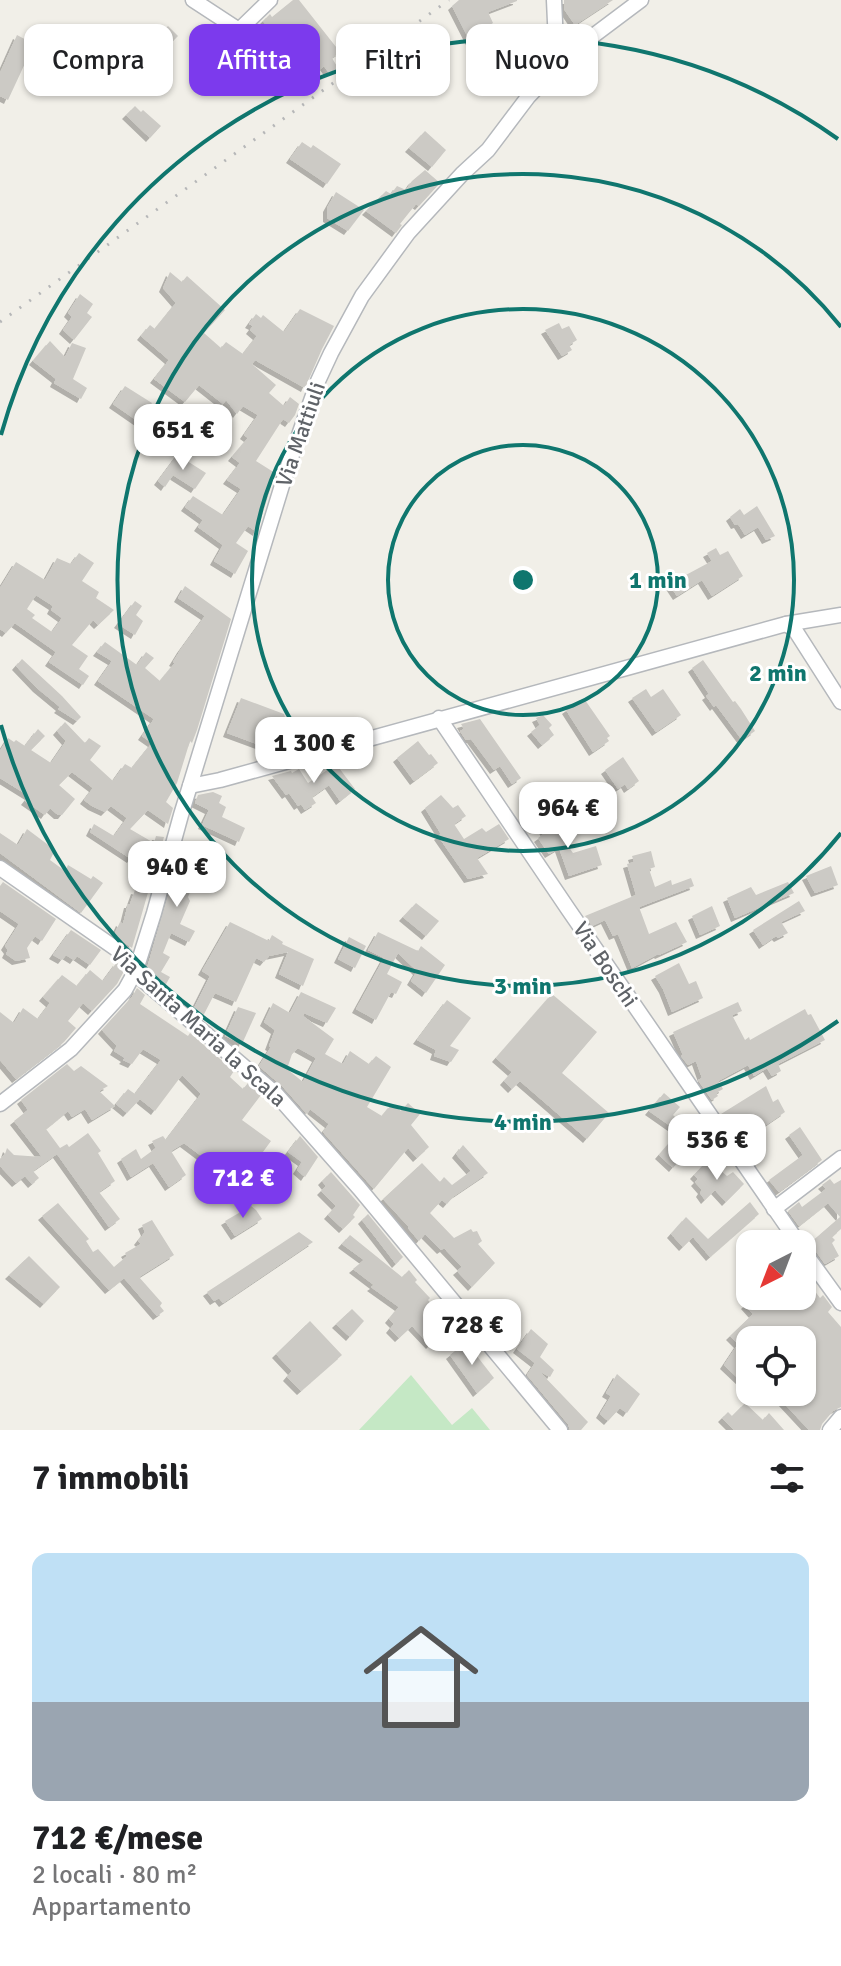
<!DOCTYPE html>
<html lang="it">
<head>
<meta charset="utf-8">
<style>
	body { margin:0; font-family:Signika,sans-serif; background:#f2f2f2; color:#202124; height:100vh; display:flex; flex-direction:column; font-size:30px; white-space:nowrap }
	* { box-sizing:border-box; margin:0 }
	p { font-size:26px; color:#757577 }
	.icon { flex:none; width:44px; height:44px; fill:none; stroke:currentColor; stroke-width:2; stroke-linecap:round; stroke-linejoin:round }
	.map { position:relative; height:1430px; overflow:hidden }
	.side { display:flex; flex-direction:column; background:#fff; flex:1 }
	.side>* { flex:none }
	.guide { position:absolute; left:24px; top:24px; width:794px; height:72px; display:flex; gap:16px }
	.needle { width:52px; rotate:222deg }
	.fabs { position:absolute; left:736px; top:1230px; display:grid; gap:16px }
	.fabs a { display:grid; place-items:center; width:80px; height:80px; border-radius:16px; background:#fff; box-shadow:0 2px 6px #0004; font-size:40px }
	.price { position:absolute; translate:-50% -68px; padding:0 18px; border-radius:16px; background:#fff; color:#222; font-size:26px; line-height:52px; filter:drop-shadow(0 2px 4px #0008) }
	.price::after { content:''; position:absolute; left:50%; top:48px; width:24px; height:18px; margin-left:-12px; background:inherit; clip-path:polygon(0 0,100% 0,50% 100%) }
	.price.current { background:#7c3aed; color:#fff }
	ul { padding:0; list-style:none }
	li { display:grid; align-content:center; gap:16px; height:424px; padding:0 32px }
	li span { display:grid; place-items:center; height:248px; border-radius:16px; color:#555 }
	li>.icon { margin-inline-start:auto }
	span .icon { width:144px; height:144px; fill:#fffc; stroke-width:1 }
	li b { font-size:34px }
	h2 { display:flex; justify-content:space-between; align-items:center; height:96px; padding:0 32px; font-size:34px }
	.pill { padding:0 28px; border-radius:16px; background:#fff; box-shadow:0 2px 6px #0004; font-size:28px; line-height:72px }
	.pill.current { background:#7c3aed; color:#fff }
	.map>svg:first-child { display:block }
	.green { fill:#c5e8c5 }
	.building { fill:#cccac5; fill-rule:evenodd; filter:url(#shadow) }
	.lines { fill:none; stroke-linecap:round; stroke-linejoin:round }
	.street-casing { stroke:#b5b8bc; stroke-width:17 }
	.street { stroke:#fff; stroke-width:14 }
	.rail { stroke:#b6b7b8; stroke-width:3; stroke-dasharray:2 10; stroke-linecap:butt }
	.ring { fill:none; stroke:#0f766e; stroke-width:4 }
	.labels { text-anchor:middle; stroke-width:6; stroke-linejoin:round; paint-order:stroke }
	.street-label { font-size:22px; fill:#5f6368; stroke:#fff }
	.centre { fill:#0f766e; stroke:#fff; stroke-width:4 }
	.ring-label { font-size:24px; text-anchor:middle; font-weight:bold; fill:#0f766e; stroke:#fff; stroke-width:6; stroke-linejoin:round; paint-order:stroke }
</style>
</head>
<body>
<div class="map">
<svg width="841" height="1430" viewBox="0 0 841 1430">
	<defs>
		<filter id="shadow"><feDropShadow dx="-4" dy="4" stdDeviation="0" flood-color="#0004"/></filter>
	</defs>
	<rect width="100%" height="100%" fill="#f1efe8"/>
	<path class="green" d="M411,1375L452,1425L472,1408L490,1430H359Z"/>
	<g class="building">
		<path d="M293,0H299L340,52L332,58L338,68L329,73L324,66L309,79L314,85L307,91L292,72L277,80L273,76L271,77L249,45L270,30L263,21L270,14L272,17Z"/>
		<path d="M459,0H517V1L488,12L493,23L490,25L495,36L481,43L483,47L476,53L452,6Z"/>
		<path d="M564,0H613L575,25L564,9Z"/>
		<path d="M168,26L178,36L153,62L142,52Z"/>
		<path d="M17,35L34,44L8,100L0,96V73Z"/>
		<path d="M226,46L253,84L242,92L214,56Z"/>
		<path d="M135,106L141,112L143,110L161,126L150,138L126,115Z"/>
		<path d="M425,131L446,150L432,167L409,148Z"/>
		<path d="M302,142L311,148L313,145L341,164L327,184L290,159Z"/>
		<path d="M425,170L440,183L419,206L416,204L400,224L402,225L396,233L366,211L386,191L391,194L397,186L406,190L412,181Z"/>
		<path d="M336,192L364,210L348,231L327,218V208Z"/>
		<path d="M170,272L182,282L187,276L225,310L204,333L221,348L226,342L243,354L257,336L250,330L253,326L249,324L256,314L261,318L263,315L284,332L300,309L334,326L322,349L305,388L255,360L252,364L276,385L269,393L284,406L290,397L299,404L295,415L289,423L283,419L256,461L275,473L269,481L272,483L257,532L248,526L236,543L248,551L235,574L214,561L223,545L198,527L203,520L185,507L193,496L223,515L241,489L227,480L240,463L232,457L248,438L244,435L258,415L243,406L237,414L226,400L223,404L199,385L185,402L154,379L169,360L141,336L150,325L155,329L176,303L163,288Z"/>
		<path d="M80,294L93,304L87,313L92,317L74,340L63,330L72,317L68,313Z"/>
		<path d="M559,323L562,329L569,326L577,340L569,345L572,350L562,356L545,330Z"/>
		<path d="M50,341L65,357L72,343L86,348L73,379L87,388L81,399L54,383L56,379L33,361Z"/>
		<path d="M125,386L152,403L139,422L113,404Z"/>
		<path d="M181,450L187,454L184,459L206,473L195,489L173,475L165,487L158,481Z"/>
		<path d="M757,506L775,536L766,540L758,527L745,535L738,524L735,525L730,517L740,509L744,515Z"/>
		<path d="M716,548L720,555L728,551L743,576L712,596L702,580L677,596L669,584L712,561L707,553Z"/>
		<path d="M79,553L94,563L82,581L99,592L96,598L114,610L98,625L93,620L72,645L88,656L79,669L89,676L83,685L49,662L56,652L15,623L6,633L0,629V588L16,562L45,580L57,558L71,564ZM36,595L53,606L51,610L62,618L52,632L32,618L35,615L27,609Z"/>
		<path d="M185,586L231,619L197,730L192,743L190,741L177,783L166,802L173,808L168,824L148,810L130,829L154,843L156,836L164,837L132,948L114,935L120,922L123,924L128,904H130L135,890L139,891L142,877L145,878L150,859L134,854L131,859L90,832L94,824L114,836L127,818L111,806L105,812L92,806L84,800L93,788L72,772L59,785L75,799L62,815H58L50,808L45,815L25,801L29,796L0,778V751L8,738L14,742L16,740L25,746L38,729L45,736L31,750L51,763L66,741L57,731L65,722L85,743L89,738L101,746L90,760L113,781L125,764L132,768L152,743L142,736L154,719L98,681L112,661L97,652L105,642L137,665L146,652L154,658L145,668L160,681L175,663L173,662L181,649L205,616L178,598Z"/>
		<path d="M135,601L142,606L136,615L143,621L135,635L118,624Z"/>
		<path d="M22,659L62,696L81,717L77,721L58,709L60,707L37,688L16,666Z"/>
		<path d="M703,660L733,702L735,701L741,709L755,731L742,740L716,705L714,707L706,696L709,694L692,668Z"/>
		<path d="M646,689L651,697L663,689L681,715L656,732L632,698Z"/>
		<path d="M241,698L284,714L295,749L288,751L275,722L265,747L227,733Z"/>
		<path d="M580,700L581,702L585,700L610,736L607,738L609,741L593,752L566,710Z"/>
		<path d="M543,715L552,725L549,728L554,735L542,745L531,732L540,725L536,718Z"/>
		<path d="M480,719L521,778L512,784L500,766L494,770L471,739L466,740L460,731L464,729L461,724Z"/>
		<path d="M418,741L429,755L431,754L438,763L414,781L397,758Z"/>
		<path d="M623,757L639,781L628,789L625,784L618,789L605,770Z"/>
		<path d="M336,764L355,789L340,801L329,785L312,797L316,803L305,810L301,804L298,806L289,793L286,795L272,776L291,771L292,773L299,769L308,783Z"/>
		<path d="M213,792L222,796L219,803L226,807L222,817L245,828L239,842L202,825L209,810L195,803L198,795Z"/>
		<path d="M441,795L453,808L458,805L466,816L454,824L464,839L482,828L486,832L499,824L509,839L477,858L488,874L468,879L438,836L441,834L425,808Z"/>
		<path d="M546,815L573,853L596,846L602,865L569,876L559,848L549,854L538,838L545,833L538,820Z"/>
		<path d="M27,829L55,850L50,860L65,871L68,865L91,879L93,876L103,883L81,913L0,853V833L18,845Z"/>
		<path d="M183,845L198,849L194,860L204,864L200,873L215,879L210,889L194,882L188,897L190,901L180,924L195,931L189,942L171,933L163,953L170,957L161,972L170,977L165,986L147,968Z"/>
		<path d="M651,851L655,867L649,869L655,887L671,880L672,885L691,878L694,886L639,907L649,934L676,922L687,942L659,955L658,954L632,968L618,934L613,936L605,920L592,926L585,916L636,895L627,864L634,862L632,856Z"/>
		<path d="M831,866L838,885L815,893L806,876Z"/>
		<path d="M3,882L56,919L42,941L35,936L27,948L30,958L16,961L6,954L8,950L5,946L19,924L0,911V886Z"/>
		<path d="M788,882L794,893L735,918L727,898L751,887L756,895Z"/>
		<path d="M799,901L805,911L781,922L788,933L778,938L776,936L763,945L753,930Z"/>
		<path d="M416,903L439,921L426,936L403,917Z"/>
		<path d="M712,906L720,926L700,935L692,916Z"/>
		<path d="M230,922L269,941L272,935L283,942L282,944L314,959L303,986L279,974L288,952L269,956L264,962L256,958L236,1002L215,993L202,1018L193,1010L210,976L202,971Z"/>
		<path d="M71,930L101,950L90,965L77,956L74,960L66,955L62,960L53,955Z"/>
		<path d="M378,932L418,951L421,946L445,965L426,993L411,981L417,971L398,953L387,974L402,982L396,994L391,992L376,1020L356,1009L384,958L368,950Z"/>
		<path d="M349,937L366,946L355,968L338,959Z"/>
		<path d="M117,962L124,971L117,984L92,1011L83,1003L68,1021L76,1028L64,1042L16,1079L0,1060V1012L14,1023L23,1008L38,1019L50,1003L43,997L62,975L77,986L90,970L103,981Z"/>
		<path d="M679,963L689,984L696,981L703,998L672,1012L663,989L655,976Z"/>
		<path d="M137,988L145,995L140,1004L188,1036L190,1033L234,1071L230,1077L243,1089L248,1083L261,1095L242,1120L271,1141L260,1156L253,1151L232,1179L184,1143L171,1151L186,1175L169,1187L153,1163L131,1177L121,1159L136,1149L141,1159L156,1148L152,1141L163,1136L166,1140L201,1094L182,1075L155,1111L140,1099L127,1113L116,1104L128,1089L135,1094L161,1060L143,1049L132,1064L123,1060L125,1058L114,1051L117,1046L102,1030L132,997Z"/>
		<path d="M301,992L336,1008L327,1023L304,1013L303,1016L334,1039L325,1054L343,1064L350,1051L369,1064L376,1056L391,1067L367,1107L382,1116L392,1104L401,1111L408,1103L420,1114L411,1125L429,1147L417,1158L408,1148L374,1189L323,1132L329,1124L310,1109L307,1114L283,1087L259,1066L271,1047L269,1046L275,1030L264,1022L273,1003L290,1013ZM298,1048L316,1058L303,1082L287,1069L292,1054Z"/>
		<path d="M552,994L597,1032L562,1073L609,1113L587,1139L520,1081L512,1089L504,1081L512,1072L496,1058Z"/>
		<path d="M447,1000L471,1018L450,1046L459,1050L451,1062L434,1056L436,1050L417,1040Z"/>
		<path d="M738,1002L742,1011L732,1015L745,1040L749,1037L750,1040L805,1009L808,1015L811,1014L825,1040L778,1064L781,1071L772,1076L767,1068L754,1076L748,1065L718,1081L723,1089L716,1093L718,1096L712,1100L698,1080L702,1078L696,1061L688,1065L681,1056L683,1055L673,1032Z"/>
		<path d="M238,1007L256,1013L242,1044L225,1036Z"/>
		<path d="M67,1064L74,1071L81,1066L108,1086L99,1091L115,1106L92,1120L85,1109L72,1117L68,1111L46,1129L60,1148L67,1144L69,1147L88,1133L101,1151L98,1153L115,1181L99,1192L120,1219L109,1227L57,1154L33,1171L39,1178L32,1184L25,1176L16,1183L0,1166V1159L5,1154L7,1148L14,1155L42,1157L14,1121L28,1110L21,1100Z"/>
		<path d="M766,1086L773,1102L778,1099L785,1112L741,1142L721,1114Z"/>
		<path d="M664,1093L680,1107L673,1115L702,1142L699,1146L694,1143L673,1168L659,1155L679,1132L649,1111Z"/>
		<path d="M800,1127L822,1160L779,1192L769,1180L803,1155L789,1135Z"/>
		<path d="M300,1136L318,1157L305,1177L297,1170L302,1162L288,1152Z"/>
		<path d="M463,1145L488,1173L454,1196L447,1204L442,1200L430,1213L454,1238L471,1229L473,1232L477,1231L482,1241L478,1244L495,1263L472,1287L457,1271L462,1267L444,1248L441,1250L425,1234L419,1241L408,1228L409,1227L383,1199L422,1163L440,1182L444,1177L452,1185L471,1171L456,1154Z"/>
		<path d="M708,1160L727,1176L733,1172L744,1184L726,1202L715,1190L705,1200L700,1193L702,1190L695,1182L698,1179L694,1175Z"/>
		<path d="M331,1172L360,1205L353,1215L355,1217L343,1229L328,1215L336,1206L321,1191L326,1186L322,1181Z"/>
		<path d="M830,1179L834,1184L841,1180V1229L832,1237L835,1240L832,1243L839,1256L825,1264L810,1243L840,1217L828,1203L799,1226L788,1211L799,1202L802,1207L826,1189L822,1185Z"/>
		<path d="M750,1202L759,1214L710,1257L693,1237L683,1247L671,1234L686,1217L708,1239Z"/>
		<path d="M58,1203L89,1239L86,1241L93,1252L98,1249L114,1267L127,1256L125,1253L141,1244L138,1241L145,1232L142,1225L152,1220L174,1255L139,1277L162,1303L160,1306L164,1311L157,1316L124,1278L109,1290L42,1216Z"/>
		<path d="M251,1206L256,1210L262,1219L235,1236L225,1221Z"/>
		<path d="M368,1214L403,1257L396,1264L362,1220Z"/>
		<path d="M299,1232L313,1242L223,1303L219,1298L214,1301L207,1292Z"/>
		<path d="M350,1235L402,1277L409,1270L417,1280L415,1282L430,1298L428,1300L440,1314L442,1312L448,1318L445,1321L449,1326L430,1345L412,1326L399,1338L390,1329L394,1324L389,1319L399,1307L371,1287L374,1285L353,1269L364,1260L342,1244Z"/>
		<path d="M29,1256L60,1287L44,1304L9,1275Z"/>
		<path d="M802,1274L820,1298L823,1295L832,1307L828,1312L841,1327V1407L833,1411L822,1424L820,1430H809L782,1401L793,1392H802V1340H796L778,1328L770,1334L763,1326L745,1344L750,1348V1354L747,1357L750,1361V1374L742,1382L724,1365L738,1344L730,1336L753,1314L745,1305L755,1296H802Z"/>
		<path d="M352,1309L364,1321L350,1337L336,1324Z"/>
		<path d="M310,1321L342,1355L301,1391L287,1377L292,1371L276,1354Z"/>
		<path d="M531,1329L548,1344L540,1357L554,1370L550,1377L539,1371L588,1422L581,1430H570L568,1424L527,1375L535,1363L517,1349Z"/>
		<path d="M466,1342L494,1378L477,1393L450,1355Z"/>
		<path d="M617,1374L640,1394L627,1413L620,1408L608,1421L600,1414L611,1396L606,1393Z"/>
		<path d="M745,1403L763,1420L769,1413L784,1430H734L722,1418L728,1412L732,1416Z"/>
	</g>
	<g class="lines">
		<defs>
			<g id="street">
				<path d="M193,0L239,30L270,0"/>
				<path d="M554,0L556,44L560,64"/>
				<path d="M786,624L795,630L841,702"/>
				<path d="M439,718L568,909L799,1244"/>
				<path d="M190,786L220,780L786,624L841,615"/>
				<path d="M0,868L125,955L144,981L276,1094L359,1188L560,1430"/>
				<path d="M0,1104L71,1049L125,990L136,970L154,913L181,815L287,469L318,381L331,353L362,296L408,233L462,174L488,150L528,97L569,54L641,0"/>
				<path d="M774,1209L841,1158"/>
				<path d="M802,1249L841,1303"/>
				<path d="M830,1430L841,1417"/>
			</g>
		</defs>
		<use href="#street" class="street-casing"/>
		<use href="#street" class="street"/>
		<path class="rail" d="M0,322L449,0"/>
	</g>
	<g class="ring">
		<circle cx="523" cy="580" r="135"/>
		<circle cx="523" cy="580" r="271"/>
		<path d="M841 833A406 406 0 1 1 841 327"/>
		<path d="M838 1021A542 542 0 0 1 1 725M1 435A542 542 0 0 1 838 139"/>
	</g>
	<g class="labels">
		<g class="street-label">
			<text transform="translate(300 434) rotate(-71)" y="8">Via Mattiuli</text>
			<text transform="translate(606 964) rotate(56)" y="8">Via Boschi</text>
			<text transform="translate(199 1026) rotate(42)" y="8">Via Santa Maria la Scala</text>
		</g>
	</g>
	<circle cx="523" cy="580" r="12" class="centre"/>
	<g class="ring-label">
		<text x="658" y="588">1 min</text>
		<text x="778" y="681">2 min</text>
		<text x="523" y="994">3 min</text>
		<text x="523" y="1130">4 min</text>
	</g>
</svg>
<div class="fabs">
<a><svg class="needle" viewBox="-14 -14 28 28"><path d="M0-13l5 13h-10z" fill="#e53935"/><path d="M0 13l5-13h-10z" fill="#757577"/></svg></a>
<a><svg class="icon" aria-label="locate" viewBox="0 0 24 24"><circle cx="12" cy="12" r="6"/><path d="M12 2v4M12 18v4M2 12h4M18 12h4"/></svg></a>
</div>
<b class="price" style="left:183px;top:472px">651 €</b>
<b class="price" style="left:314px;top:785px">1 300 €</b>
<b class="price" style="left:568px;top:850px">964 €</b>
<b class="price" style="left:177px;top:909px">940 €</b>
<b class="price" style="left:717px;top:1182px">536 €</b>
<b class="price current" style="left:243px;top:1220px">712 €</b>
<b class="price" style="left:472px;top:1367px">728 €</b>
<div class="guide">
<a class="pill">Compra</a>
<a class="pill current">Affitta</a>
<a class="pill">Filtri</a>
<a class="pill">Nuovo</a>
</div>
</div>
<section class="side">
<h2>7 immobili<svg class="icon" aria-label="filters" viewBox="0 0 24 24"><path d="M4 7h16M4 17h16"/><circle cx="9" cy="7" r="2"/><circle cx="15" cy="17" r="2"/></svg></h2>
<ul>
<li><span style="background:linear-gradient(#bfe0f5 60%,#9aa5b1 0)"><svg class="icon" aria-label="home" viewBox="0 0 24 24"><path d="M3 11l9-7 9 7M6 9v11h12V9"/></svg></span><div><b>712 €/mese</b><p>2 locali · 80 m²</p><p>Appartamento</p></div></li>
</ul>
</section>
</body>
</html>
